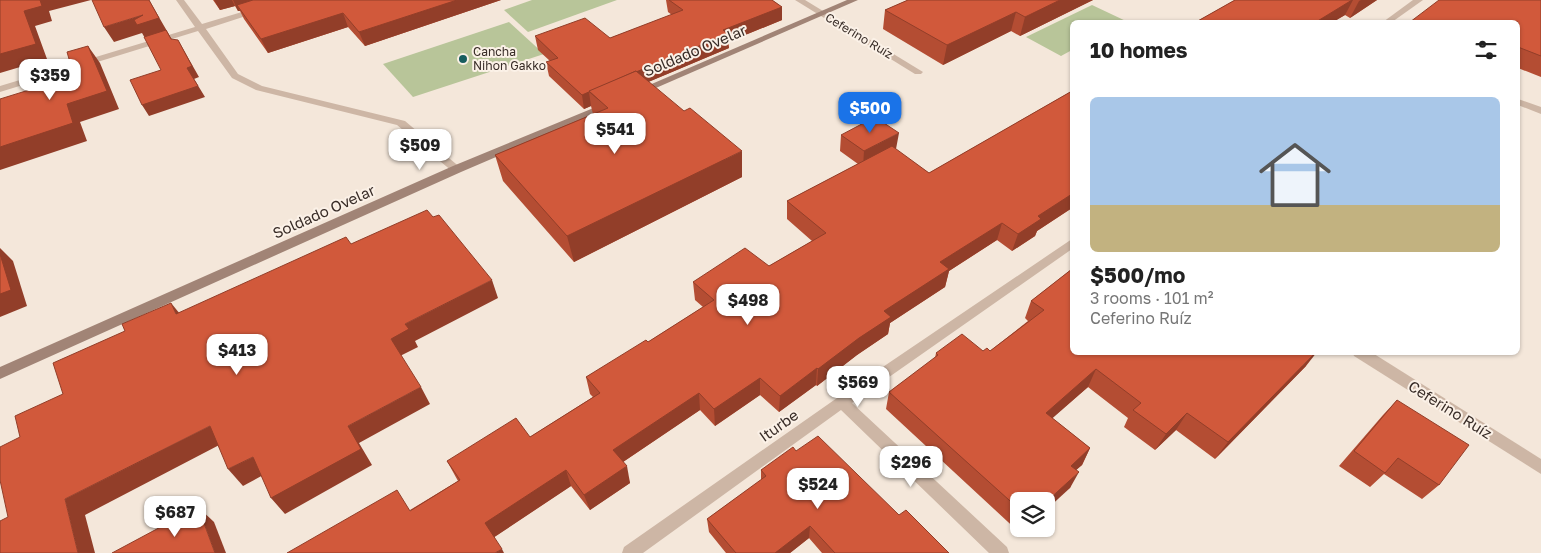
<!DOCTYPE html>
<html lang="en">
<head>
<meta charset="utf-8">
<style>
	body { margin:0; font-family:"Golos Text",sans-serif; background:#f6f6f6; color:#222; height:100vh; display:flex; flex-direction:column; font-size:19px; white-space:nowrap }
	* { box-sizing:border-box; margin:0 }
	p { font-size:16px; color:#767676 }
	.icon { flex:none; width:28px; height:28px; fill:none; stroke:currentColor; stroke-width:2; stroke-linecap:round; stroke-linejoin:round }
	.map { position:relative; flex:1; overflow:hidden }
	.panel { position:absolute; left:1070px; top:20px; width:450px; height:335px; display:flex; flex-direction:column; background:#fff; border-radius:8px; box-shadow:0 1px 4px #0004 }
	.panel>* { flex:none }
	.controls { position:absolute; left:1010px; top:492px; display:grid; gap:10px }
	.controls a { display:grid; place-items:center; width:45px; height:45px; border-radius:8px; background:#fff; box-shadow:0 1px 4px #0004; font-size:25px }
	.price { position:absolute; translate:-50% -42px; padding:0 11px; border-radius:10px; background:#fff; color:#222; font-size:16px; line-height:32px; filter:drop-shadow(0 1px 2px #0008) }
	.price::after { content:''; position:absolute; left:50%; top:30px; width:15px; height:11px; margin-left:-8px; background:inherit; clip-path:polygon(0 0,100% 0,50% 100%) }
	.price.active { background:#1a73e8; color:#fff }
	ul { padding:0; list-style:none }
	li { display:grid; align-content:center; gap:10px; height:265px; padding:0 20px }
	li span { display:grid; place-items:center; height:155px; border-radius:8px; color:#555 }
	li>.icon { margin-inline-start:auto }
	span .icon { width:90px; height:90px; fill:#fffc; stroke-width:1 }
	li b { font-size:21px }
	h2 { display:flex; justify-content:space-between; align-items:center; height:60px; padding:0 20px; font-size:21px }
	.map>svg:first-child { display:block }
	.green { fill:#b8c599 }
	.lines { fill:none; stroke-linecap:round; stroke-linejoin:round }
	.street { fill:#cdb6a5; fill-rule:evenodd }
	.secondary { fill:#a18476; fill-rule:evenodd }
	.wall { fill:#b44d33 }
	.shaded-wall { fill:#923e29 }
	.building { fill:#d1593b; stroke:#923e29 }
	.poi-dot { fill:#185d5e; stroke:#fbf1e7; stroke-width:2 }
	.labels { text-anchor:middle; stroke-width:4; stroke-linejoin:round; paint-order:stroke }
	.far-street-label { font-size:12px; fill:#382c27; stroke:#fbf1e7 }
	.far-poi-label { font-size:12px; fill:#382c27; stroke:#fbf1e7; text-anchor:start }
	.street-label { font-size:15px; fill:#382c27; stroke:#fbf1e7 }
</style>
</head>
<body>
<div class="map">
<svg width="1541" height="553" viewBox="0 0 1541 553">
	<rect width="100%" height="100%" fill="#f4e7da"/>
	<g class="green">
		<path d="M532,0H617L528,32L504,10Z"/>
		<path d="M1092,5L1128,22H1072V50L1061,56L1026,37Z"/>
		<path d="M509,22L544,54L413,97L383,64Z"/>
	</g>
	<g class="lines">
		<g class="street">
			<path d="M176,0H184L202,24L282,0H295L206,29L238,74L262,86L405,121L462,169L457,173L453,172L397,125L256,90L232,78L198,31L0,92V86L195,27Z"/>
			<path d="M795,0H805L923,72L921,74H915Z"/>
			<path d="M1413,0H1423L1392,22H1383Z"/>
			<path d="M1518,99L1541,107V114L1518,105Z"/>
			<path d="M1072,239V249L852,403L1007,547L1009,553H989L841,410L643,553H622L624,547L837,398Z"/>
			<path d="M1352,352H1371L1541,459V474L1354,356Z"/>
		</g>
		<g class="secondary">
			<path d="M847,0H858L642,94H634L633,92Z"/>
			<path d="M608,102L613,105L612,107L461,172L0,379V367L453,166Z"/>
		</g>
	</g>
	<g class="wall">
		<path d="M213,0H501L365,46L348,27L268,53L244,19L240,11H238L235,6L220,10Z"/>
		<path d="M666,0H772L782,7V20L728,42L729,48L648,82L742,177L574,262L503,181L495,155L593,114L591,106L584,109L549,76L546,62L550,61L538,50L535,36L610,38L672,15L668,12Z"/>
		<path d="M908,0H1093L1020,36L1011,31L943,65L883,29L885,10Z"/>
		<path d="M1235,0H1377L1350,18L1345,15L1333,22H1196Z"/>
		<path d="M1541,0V77L1518,68V22Z"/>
		<path d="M1072,91V208L1037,231L1035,236L1012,251L997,240L949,271L945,287L890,323L888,334L857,355L817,386L816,385L779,412L760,395L715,426L700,410L623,462L630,483L590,510L571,486L494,537L410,510L458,481L447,461L530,437L593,397L590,394L586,377L648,342L703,307L695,300L693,282L769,266L812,241L787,219V201L858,164L840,151L841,135L896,150L929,173Z"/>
		<path d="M1072,269V352L1306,366L1215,459L1176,430L1155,450L1124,427L1128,418L1088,387L1052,418L1090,448L1082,465L1076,470L1070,488L1019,501V529H1027L1021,534L886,409L889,392L935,358L936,353L983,351H990L1028,321L1025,318L1031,301Z"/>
		<path d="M1397,400L1439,485L1422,499L1384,474L1370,487L1339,466L1383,415Z"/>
		<path d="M796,451L899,515L949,553H822L809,538L790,553H726L709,532L707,519L761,480V470Z"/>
	</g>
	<g class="shaded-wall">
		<path d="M40,0H91L49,11L52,21L35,26L47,59L0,73V54L24,11Z"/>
		<path d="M149,0L178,50L146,40L142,33L114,42L104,27L143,15Z"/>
		<path d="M214,0H232L235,6L220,10Z"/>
		<path d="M233,0H275L237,5L240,11H238Z"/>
		<path d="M457,0H501L365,46L359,32Z"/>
		<path d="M1060,0H1093L1020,36L1025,17Z"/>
		<path d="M1352,0H1353L1345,15L1333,22H1316Z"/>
		<path d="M1361,0H1377L1350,18L1359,1Z"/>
		<path d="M782,7V20L728,42L729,48L601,102L589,92L723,30Z"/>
		<path d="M1016,12L1011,31L943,65L947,45Z"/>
		<path d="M343,13L348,27L268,53L261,39Z"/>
		<path d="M178,40L199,77L194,79L205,97L149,116L142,105L187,68Z"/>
		<path d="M88,46L100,63L119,109L80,122L87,141L0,170V147L67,104Z"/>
		<path d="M589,92L591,106L584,109L582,95Z"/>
		<path d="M899,133L896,149L863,167L864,151Z"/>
		<path d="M742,151V177L574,262L567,236Z"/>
		<path d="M1072,194V208L1037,231L1035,236L1012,251L1018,234L1038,216Z"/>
		<path d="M1002,223L997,240L949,271L945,287L890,323L888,334L857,355L817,386L818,369L884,311L940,262Z"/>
		<path d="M0,248L13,261L27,306L0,317Z"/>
		<path d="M492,280L498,298L415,341L418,347L400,356L391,339L405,324Z"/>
		<path d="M171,303L185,320L176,314Z"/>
		<path d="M1316,352H1317L1306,366L1215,459L1228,442Z"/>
		<path d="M817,368L816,385L779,412L780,396Z"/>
		<path d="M1096,369L1088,387L1039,430L1046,413Z"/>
		<path d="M760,378V395L715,426L714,409Z"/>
		<path d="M421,387L430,404L359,443L372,465L285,514L271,498L348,426Z"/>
		<path d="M699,393L700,410L617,466L613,450Z"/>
		<path d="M1187,413L1176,430L1155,450L1166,434Z"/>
		<path d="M210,426L225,442L85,515L95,553H78L65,499Z"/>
		<path d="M1090,448L1082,465L1062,482L1071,466Z"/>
		<path d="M253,457L267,473L243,486L228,469Z"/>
		<path d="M627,466L630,483L590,510L584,495Z"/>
		<path d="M566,470L571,486L493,538L485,523Z"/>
		<path d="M1079,472L1070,488L1046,510V502Z"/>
		<path d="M198,507L214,522L226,553H215Z"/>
		<path d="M810,526L809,538L790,553H775Z"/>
		<path d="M502,549L504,553H495Z"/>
	</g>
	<g class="building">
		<path d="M0,0H40L42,6L24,11L36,44L0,54Z"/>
		<path d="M92,0H149L159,18L137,25L134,20L143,15L104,27Z"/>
		<path d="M253,0H457L359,32L343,13L261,39L237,5Z"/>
		<path d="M669,0H772L782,7L723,30L728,34L636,72V71L582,95L546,62L558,58L535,36L585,18L610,38L683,10Z"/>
		<path d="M908,0H1060L1025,17L1016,12L947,45L885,10Z"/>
		<path d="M1235,0H1352L1316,22H1196Z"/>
		<path d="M1439,0H1541V56L1518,47V48V22H1410Z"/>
		<path d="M166,30L171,39L178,40L192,66L187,68L198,86L142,105L130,80L161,70L144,37Z"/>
		<path d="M88,46L107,91L67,104L73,123L0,147V99L74,76L67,52Z"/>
		<path d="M636,71L684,111L690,108L742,151L567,236L495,155L608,108L589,91Z"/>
		<path d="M1072,91V194L1038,216L1041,219L1018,234L1002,223L940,262L949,269L884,311L891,317L859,338L818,369L817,368L780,396L760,378L714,409L699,393L613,450L627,466L584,495L566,470L485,523L502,549L495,553H287L397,490L410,511L460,480L447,461L516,418L530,437L600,393L586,377L646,340L648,342L714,300L693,282L745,248L769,266L826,233L787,201L892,146L929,173Z"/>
		<path d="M875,117L899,133L864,151L841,135Z"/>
		<path d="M427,210L433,217L439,215L492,280L405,324L409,329L391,339L421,387L348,426L361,449L271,498L253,457L228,469L210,426L65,499L78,553H0V521L8,517L0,480V447L20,437L15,416L63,394L53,363L125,331L122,324L171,303L176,314L346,237L351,244Z"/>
		<path d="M0,254L11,290L0,294Z"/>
		<path d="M1072,269V352H1316L1228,442L1187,413L1166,434L1133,410L1141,403L1096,369L1046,413L1090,448L1071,466L1079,472L1046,502V501H1019V509L889,392L938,355L936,353L962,334L983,351L987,348L990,351L1044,310L1031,301Z"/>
		<path d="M1397,400L1469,445L1439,485L1398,458L1385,473L1354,451Z"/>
		<path d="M818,436L899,515L906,510L949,553H835L810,526L775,553H736L707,519L766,476L761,470L793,447L796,451Z"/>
		<path d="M198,507L215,553H112Z"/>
	</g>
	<circle class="poi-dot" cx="463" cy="59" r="5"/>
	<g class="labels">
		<g class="far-street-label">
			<text transform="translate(859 36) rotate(31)" y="4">Ceferino Ruíz</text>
		</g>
		<g class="far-poi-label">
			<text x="473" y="56">Cancha<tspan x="473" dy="14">Nihon Gakko</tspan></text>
		</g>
		<g class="street-label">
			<text transform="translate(695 51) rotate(-23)" y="5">Soldado Ovelar</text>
			<text transform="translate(324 212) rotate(-24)" y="5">Soldado Ovelar</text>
			<text transform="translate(1450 410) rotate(32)" y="5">Ceferino Ruíz</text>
			<text transform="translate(779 426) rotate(-35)" y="5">Iturbe</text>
		</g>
	</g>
</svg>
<div class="controls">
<a><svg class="icon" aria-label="layers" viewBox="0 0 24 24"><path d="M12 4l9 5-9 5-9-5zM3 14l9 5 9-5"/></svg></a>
</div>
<b class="price" style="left:50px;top:101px">$359</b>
<b class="price active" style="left:870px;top:134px">$500</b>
<b class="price" style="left:615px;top:155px">$541</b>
<b class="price" style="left:420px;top:171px">$509</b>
<b class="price" style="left:748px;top:326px">$498</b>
<b class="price" style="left:237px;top:376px">$413</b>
<b class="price" style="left:858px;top:408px">$569</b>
<b class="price" style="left:911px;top:488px">$296</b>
<b class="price" style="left:818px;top:510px">$524</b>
<b class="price" style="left:175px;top:538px">$687</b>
<section class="panel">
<h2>10 homes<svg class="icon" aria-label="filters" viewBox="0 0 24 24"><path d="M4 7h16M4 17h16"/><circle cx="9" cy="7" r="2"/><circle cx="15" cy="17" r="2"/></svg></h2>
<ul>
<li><span style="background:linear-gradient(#a9c7e8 70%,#c2b280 0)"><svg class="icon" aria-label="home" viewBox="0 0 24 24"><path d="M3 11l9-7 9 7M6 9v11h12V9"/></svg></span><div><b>$500/mo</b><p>3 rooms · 101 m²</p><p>Ceferino Ruíz</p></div></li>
</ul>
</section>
</div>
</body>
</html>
